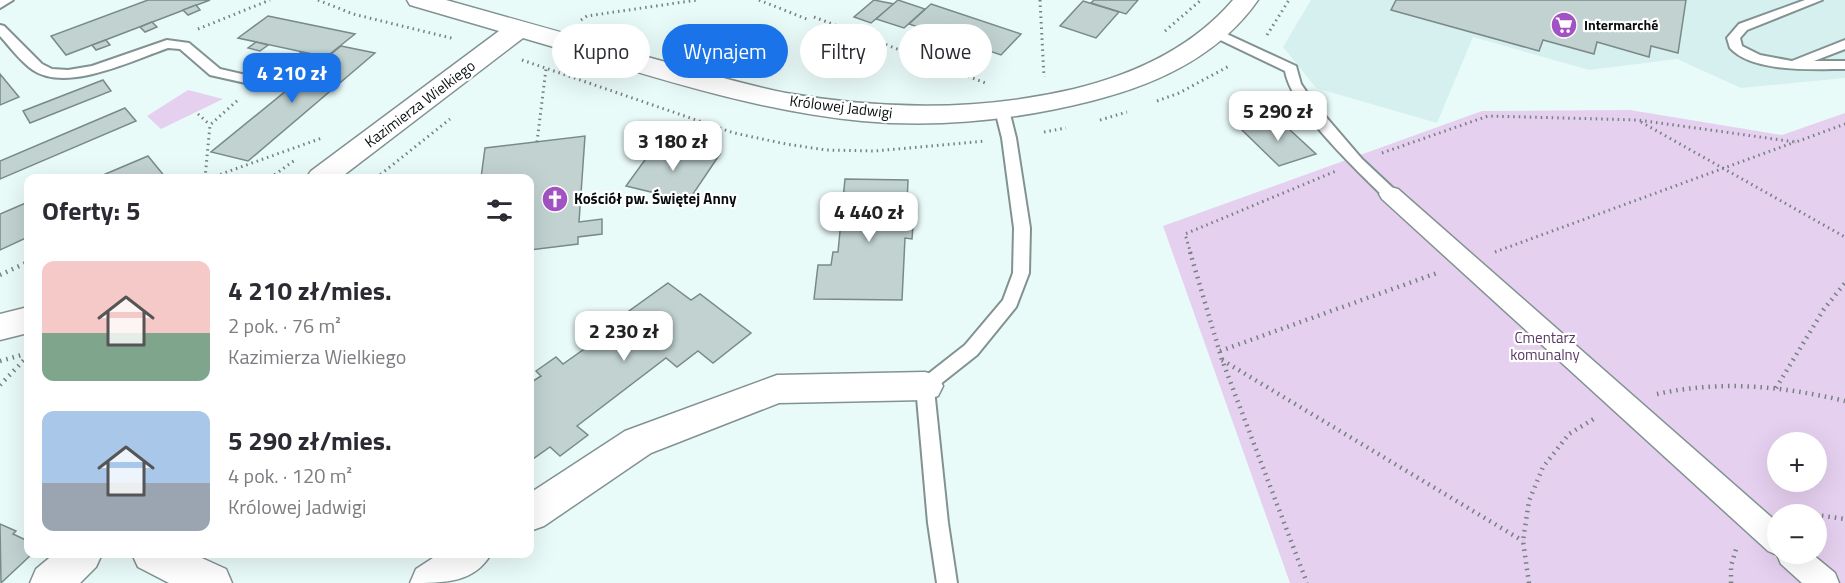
<!DOCTYPE html>
<html lang="pl">
<head>
<meta charset="utf-8">
<style>
	body { margin:0; font-family:"Titillium Web",sans-serif; background:#f2f2f3; color:#2b2b33; height:100vh; display:flex; flex-direction:column; font-size:22px; white-space:nowrap }
	* { box-sizing:border-box; margin:0 }
	p { font-size:20px; color:#7c7c81 }
	.icon { flex:none; width:33px; height:33px; fill:none; stroke:currentColor; stroke-width:2; stroke-linecap:round; stroke-linejoin:round }
	.map { position:relative; flex:1; overflow:hidden }
	.drawer { position:absolute; left:24px; top:174px; width:510px; height:384px; display:flex; flex-direction:column; background:#fff; border-radius:12px; box-shadow:0 6px 24px #0002 }
	.drawer>* { flex:none }
	.hud { position:absolute; left:552px; top:24px; width:570px; height:54px; display:flex; gap:12px }
	.buttons { position:absolute; left:1767px; top:432px; display:grid; gap:12px }
	.buttons a { display:grid; place-items:center; width:60px; height:60px; border-radius:50%; background:#fff; box-shadow:0 6px 24px #0002; font-size:30px }
	.price { position:absolute; translate:-50% -51px; padding:0 14px; border-radius:12px; background:#fff; color:#222; font-size:20px; line-height:39px; filter:drop-shadow(0 2px 3px #0008) }
	.price::after { content:''; position:absolute; left:50%; top:36px; width:18px; height:14px; margin-left:-9px; background:inherit; clip-path:polygon(0 0,100% 0,50% 100%) }
	.price.active { background:#1a73e8; color:#fff }
	ul { padding:0; list-style:none }
	li { display:flex; align-items:center; gap:18px; height:150px; padding:0 18px }
	li span { display:grid; place-items:center; flex:none; width:168px; height:120px; border-radius:12px; color:#555 }
	li>.icon { margin-inline-start:auto }
	span .icon { width:72px; height:72px; fill:#fffc; stroke-width:1 }
	li b { font-size:26px }
	h2 { display:flex; justify-content:space-between; align-items:center; height:72px; padding:0 18px; font-size:26px }
	.pill { padding:0 21px; border-radius:27px; background:#fff; box-shadow:0 6px 24px #0002; font-size:21px; line-height:54px }
	.pill.active { background:#1a73e8; color:#fff }
	.map>svg:first-child { display:block }
	.built { fill:#d5f0ee }
	.green { fill:#e6d0f0; fill-rule:evenodd }
	.building { fill:#c1d2d1; stroke:#7a8a89; stroke-width:1.5 }
	.lines { fill:none; stroke-linecap:round; stroke-linejoin:round }
	.service-casing { stroke:#829291; stroke-width:4 }
	.pedestrian-casing { stroke:#829291; stroke-width:3 }
	.minor-casing { stroke:#829291; stroke-width:3 }
	.path-far1 { stroke:#768180; stroke-width:3; stroke-dasharray:1.5 4; stroke-linecap:butt }
	.path { stroke:#768180; stroke-width:4.5; stroke-dasharray:1.5 5; stroke-linecap:butt }
	.service { fill:#fff; fill-rule:evenodd }
	.pedestrian { fill:#fff; fill-rule:evenodd }
	.minor { fill:#fff; fill-rule:evenodd }
	.labels { text-anchor:middle; stroke-width:4.5; stroke-linejoin:round; paint-order:stroke }
	.far-poi-label { font-size:14px; font-weight:bold; fill:#080d0d; stroke:#fff; text-anchor:start }
	.street-label { font-size:15px; fill:#080d0d; stroke:#fff }
	.poi-label { font-size:15px; font-weight:bold; fill:#080d0d; stroke:#fff; text-anchor:start }
	.park-label { font-size:15px; fill:#573a64; stroke:#fff }
</style>
</head>
<body>
<div class="map">
<svg width="1845" height="583" viewBox="0 0 1845 583">
	<rect width="100%" height="100%" fill="#e9fbf9"/>
	<path class="built" d="M1311,0H1845V78L1741,88L1677,59L1589,70L1473,37L1437,123L1316,88L1283,47Z"/>
	<g class="green">
		<path d="M188,90L223,99L161,129L147,116Z"/>
		<path d="M1630,110L1782,135L1845,113V583H1290L1163,226L1482,111ZM1778,442H1816V482H1778ZM1778,514H1816V554H1778Z"/>
	</g>
	<g class="building">
		<path d="M148,0H210L66,55L51,36Z"/>
		<path d="M874,0L894,4L871,23L854,17Z"/>
		<path d="M898,0L925,9L904,28L876,19Z"/>
		<path d="M1094,0H1138L1126,14L1091,3Z"/>
		<path d="M1396,0H1686L1678,53L1651,46L1649,57L1597,42L1594,54L1543,40L1539,51L1391,10Z"/>
		<path d="M1083,1L1119,12L1096,38L1060,26Z"/>
		<path d="M931,4L1021,34L1001,55L909,24Z"/>
		<path d="M196,5L200,10L188,15L183,10Z"/>
		<path d="M268,16L355,34L326,57L238,38Z"/>
		<path d="M152,22L157,27L145,32L140,27Z"/>
		<path d="M106,40L110,45L96,50L92,45Z"/>
		<path d="M256,42L268,45L260,51L248,48Z"/>
		<path d="M341,46L375,53L248,161L211,152Z"/>
		<path d="M301,52L311,54L302,61L292,59Z"/>
		<path d="M0,74L19,97L0,105Z"/>
		<path d="M103,80L111,91L30,123L23,111Z"/>
		<path d="M125,108L136,121L0,179V161Z"/>
		<path d="M1277,118L1316,154L1279,166L1241,129Z"/>
		<path d="M585,136L579,222L602,219V234L578,237V244L530,250V178H481L485,148Z"/>
		<path d="M655,146L678,150L681,146L720,154L687,203L652,196L655,193L626,186Z"/>
		<path d="M148,156L166,178H96Z"/>
		<path d="M845,179L908,180L906,226H913L912,239L905,238L902,300L814,299L818,265H831L833,252H838L841,221H837L838,210H842Z"/>
		<path d="M28,202V237L0,250V214Z"/>
		<path d="M668,283L691,300L700,294L751,333L713,363L698,351L677,367L666,358L577,426L588,435L560,456L550,447L530,461V383L541,376L536,371L556,357L563,364L594,342L586,336L605,323L608,326Z"/>
		<path d="M0,524L16,531L13,534L28,541V554H32L1,583Z"/>
	</g>
	<g class="lines">
		<defs>
			<g id="service">
				<path d="M0,0H13L0,8Z"/>
				<path d="M1805,0H1822L1747,30L1740,38L1742,46L1760,55L1792,61L1845,40V49L1814,61H1845V69C1813,69 1753,73 1730,48L1727,38L1739,24Z"/>
				<path d="M0,25L4,26L42,64L52,69L68,70L92,66L167,40L189,43L220,69L264,79L266,82L259,86L210,75L180,49L168,48C133,60 67,93 33,70C21,62 10,47 0,36Z"/>
				<path d="M1216,29L1296,66L1301,84L1314,103L1362,159L1395,190L1398,194L1395,198H1385C1356,169 1292,110 1285,71L1212,36L1210,33L1212,30Z"/>
				<path d="M1002,106L1009,110L1016,138L1030,228L1029,273L1016,307L977,355L934,389L948,523L957,583H937L928,523L916,386L919,381L965,345L1003,300L1013,273L1014,228L1002,138L995,110Z"/>
			</g>
			<path id="pedestrian" d="M1390,187L1398,189L1778,523V554H1812L1835,573L1839,583H1802L1781,564L1777,555L1768,551L1382,199L1379,194L1382,189Z"/>
			<g id="minor">
				<path d="M407,0H446C514,19 582,38 651,58C696,70 740,84 786,93C882,110 980,111 1074,89C1135,74 1192,48 1233,0H1258C1219,56 1156,85 1091,101C1016,120 939,128 862,121C746,110 634,70 523,38L340,178H306L311,171L499,31L410,5Z"/>
				<path d="M28,307V333L0,340V314Z"/>
				<path d="M925,372L938,376L943,386L938,396L925,400L779,403L651,453L544,526L530,531V493L625,431L777,375Z"/>
				<path d="M54,554H102L96,567L80,583H30L36,569Z"/>
				<path d="M132,554H193L226,569L232,583H169L138,567Z"/>
				<path d="M439,554H491C474,583 445,583 410,583L416,569Z"/>
			</g>
		</defs>
		<use href="#service" class="service-casing"/>
		<use href="#pedestrian" class="pedestrian-casing"/>
		<use href="#minor" class="minor-casing"/>
		<g class="path-far1">
			<path d="M318,0L353,14L455,39"/>
			<path d="M759,0L809,20"/>
			<path d="M1040,0L1044,77"/>
			<path d="M814,17L988,84"/>
			<path d="M581,20L587,16L697,0"/>
			<path d="M198,29L270,0"/>
			<path d="M1165,31L1201,0"/>
			<path d="M1267,35L1289,0"/>
			<path d="M522,60L734,133L786,144L826,150L875,151L986,141"/>
			<path d="M1157,101L1179,93L1231,65"/>
			<path d="M198,114L210,125"/>
			<path d="M1100,120L1127,112"/>
			<path d="M1641,122L1845,237"/>
			<path d="M1044,132L1066,128"/>
			<path d="M537,142L546,69"/>
			<path d="M1382,153L1488,116L1638,120L1796,142L1845,124"/>
			<path d="M205,178L210,125L239,99"/>
			<path d="M210,178L322,138"/>
			<path d="M270,178L295,160"/>
			<path d="M376,178L450,119"/>
			<path d="M1495,252L1795,142"/>
			<path d="M1191,254L1185,234L1336,171"/>
		</g>
		<g class="path">
			<path d="M1190,252L1222,360L1307,583"/>
			<path d="M0,275L28,262"/>
			<path d="M1220,351L1437,273"/>
			<path d="M1222,360L1523,541"/>
			<path d="M0,361L25,354"/>
			<path d="M0,385L28,356"/>
			<path d="M1776,388L1824,309L1845,283"/>
			<path d="M1657,394C1721,380 1782,386 1845,401"/>
			<path d="M1809,514L1845,519"/>
			<path d="M1529,583L1523,541L1529,501L1543,467L1569,434L1597,417"/>
			<path d="M1731,583V566L1737,546"/>
		</g>
		<use href="#service" class="service"/>
		<use href="#pedestrian" class="pedestrian"/>
		<use href="#minor" class="minor"/>
	</g>
	<defs>
		<symbol id="supermarket-disc" viewBox="-11 -11 22 22"><circle r="9.5" fill="#a252c3" stroke="#fff"/><path d="M-6-5.5h2.5l.6 2H6L4.5 2H-2.5L-4.4-4H-6ZM-1.5 3.2a1.3 1.3 0 1 0 .1 0ZM3 3.2a1.3 1.3 0 1 0 .1 0Z" fill="#fff"/></symbol>
		<symbol id="church-disc" viewBox="-11 -11 22 22"><circle r="9.5" fill="#a252c3" stroke="#fff"/><path d="M-1.2-6h2.4v3.5h3.3v2.4h-3.3V6h-2.4V-.1h-3.3v-2.4h3.3Z" fill="#fff"/></symbol>
	</defs>
	<g fill-rule="evenodd">
		<use href="#supermarket-disc" x="1549" y="10" width="30" height="30"/>
		<use href="#church-disc" x="540" y="184" width="30" height="30"/>
	</g>
	<g class="labels">
		<g class="far-poi-label">
			<text x="1584" y="30">Intermarché</text>
		</g>
		<g class="street-label">
			<text transform="translate(420 104) rotate(-37)" y="5">Kazimierza Wielkiego</text>
			<text transform="translate(841 107) rotate(7)" y="5">Królowej Jadwigi</text>
		</g>
		<g class="poi-label">
			<text x="574" y="204">Kościół pw. Świętej Anny</text>
		</g>
		<g class="park-label">
			<text x="1545" y="343">Cmentarz<tspan x="1545" dy="17">komunalny</tspan></text>
		</g>
	</g>
</svg>
<div class="buttons">
<a>+</a>
<a>−</a>
</div>
<b class="price active" style="left:292px;top:104px">4 210 zł</b>
<b class="price" style="left:1278px;top:142px">5 290 zł</b>
<b class="price" style="left:673px;top:172px">3 180 zł</b>
<b class="price" style="left:869px;top:243px">4 440 zł</b>
<b class="price" style="left:624px;top:362px">2 230 zł</b>
<div class="hud">
<a class="pill">Kupno</a>
<a class="pill active">Wynajem</a>
<a class="pill">Filtry</a>
<a class="pill">Nowe</a>
</div>
<section class="drawer">
<h2>Oferty: 5<svg class="icon" aria-label="filters" viewBox="0 0 24 24"><path d="M4 7h16M4 17h16"/><circle cx="9" cy="7" r="2"/><circle cx="15" cy="17" r="2"/></svg></h2>
<ul>
<li><span style="background:linear-gradient(#f6c9c9 60%,#7fa58c 0)"><svg class="icon" aria-label="home" viewBox="0 0 24 24"><path d="M3 11l9-7 9 7M6 9v11h12V9"/></svg></span><div><b>4 210 zł/mies.</b><p>2 pok. · 76 m²</p><p>Kazimierza Wielkiego</p></div></li>
<li><span style="background:linear-gradient(#a9c7e8 60%,#9aa5b1 0)"><svg class="icon" aria-label="home" viewBox="0 0 24 24"><path d="M3 11l9-7 9 7M6 9v11h12V9"/></svg></span><div><b>5 290 zł/mies.</b><p>4 pok. · 120 m²</p><p>Królowej Jadwigi</p></div></li>
</ul>
</section>
</div>
</body>
</html>
